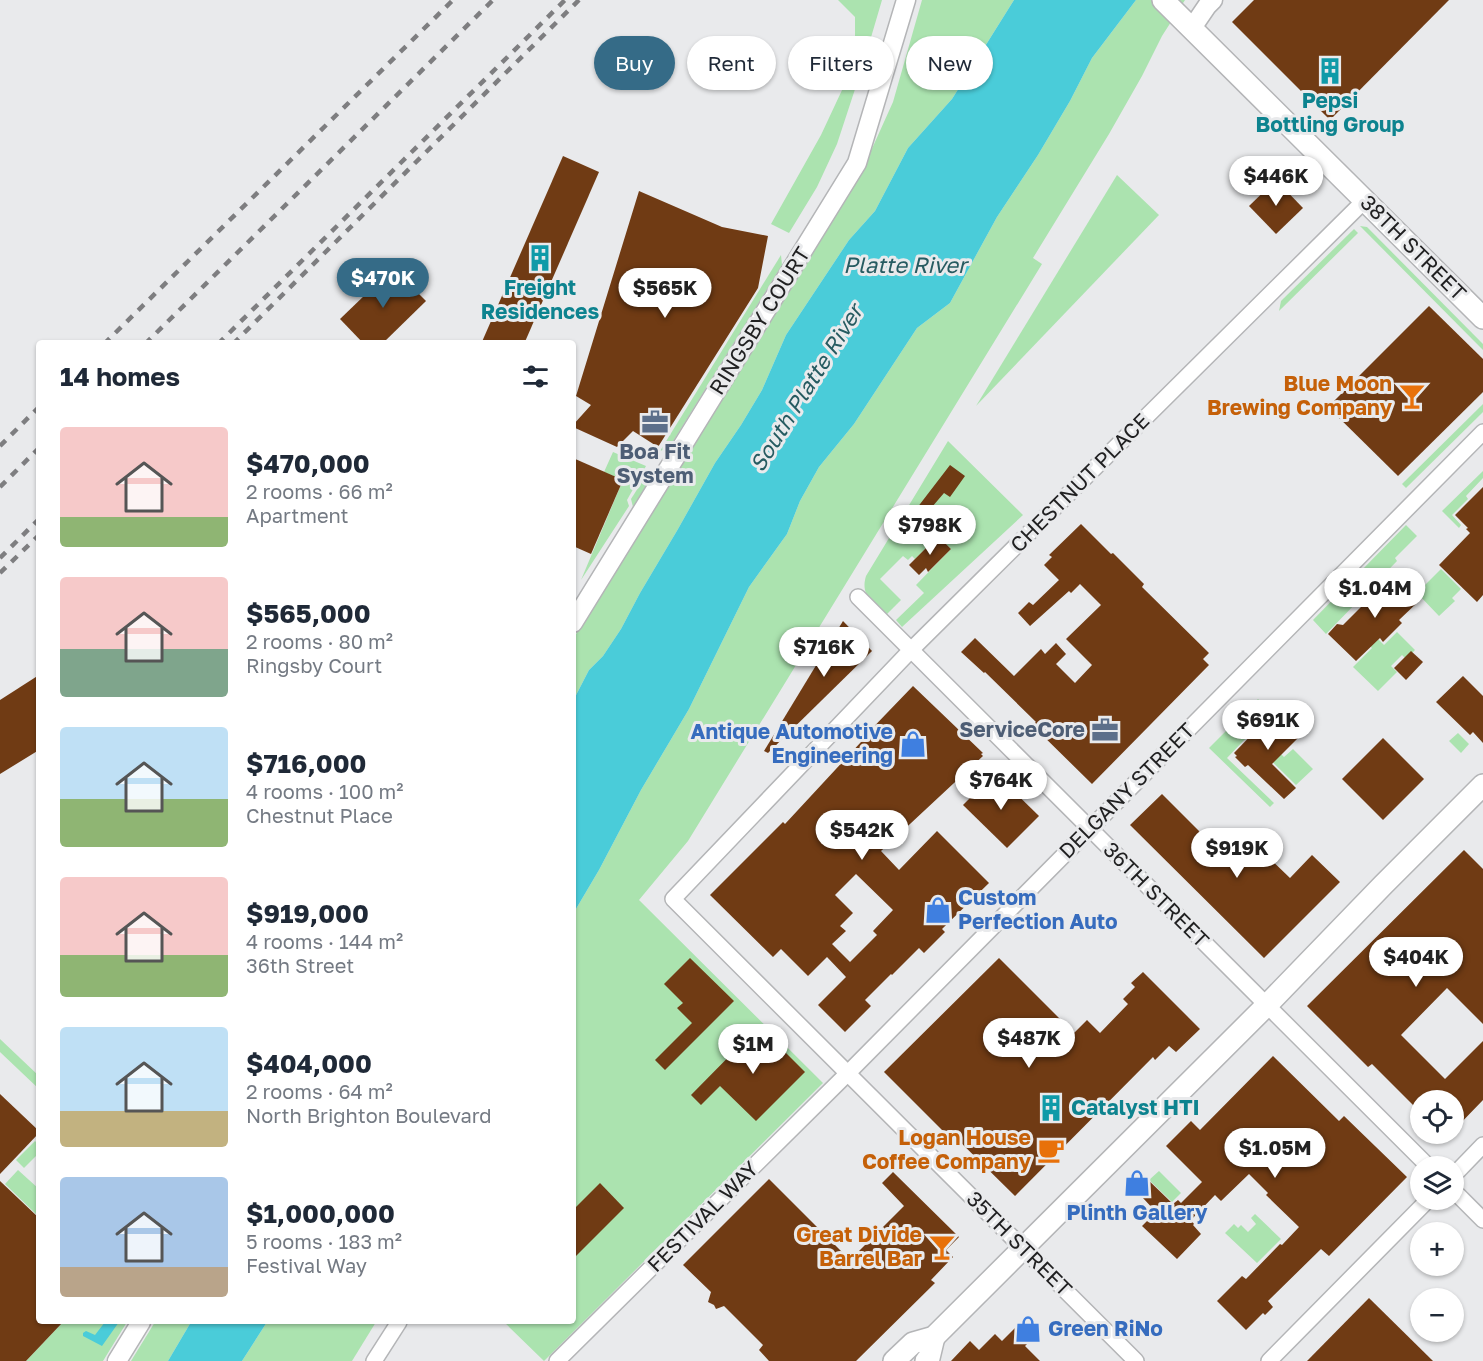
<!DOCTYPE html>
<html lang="en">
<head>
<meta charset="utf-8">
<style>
	body { margin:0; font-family:"Golos Text",sans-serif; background:#f2f2f3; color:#1f2937; height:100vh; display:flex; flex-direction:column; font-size:22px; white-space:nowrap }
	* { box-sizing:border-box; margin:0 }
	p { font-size:20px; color:#747a83 }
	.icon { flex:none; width:33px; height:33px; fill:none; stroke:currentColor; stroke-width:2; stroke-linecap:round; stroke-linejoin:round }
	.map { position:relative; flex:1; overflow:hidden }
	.side { position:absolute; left:36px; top:340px; width:540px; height:984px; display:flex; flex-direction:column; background:#fff; border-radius:6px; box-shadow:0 2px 4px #0004 }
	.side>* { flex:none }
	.guide { position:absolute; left:594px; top:36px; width:570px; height:54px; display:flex; gap:12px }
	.tools { position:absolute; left:1410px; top:1090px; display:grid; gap:12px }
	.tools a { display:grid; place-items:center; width:54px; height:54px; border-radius:50%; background:#fff; box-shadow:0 2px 4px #0004; font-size:30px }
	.price { position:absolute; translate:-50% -51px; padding:0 14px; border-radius:21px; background:#fff; color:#222; font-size:20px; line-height:39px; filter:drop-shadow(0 2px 3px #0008) }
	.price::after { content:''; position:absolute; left:50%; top:36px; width:18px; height:14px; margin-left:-9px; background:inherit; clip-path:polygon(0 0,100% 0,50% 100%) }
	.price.active { background:#356b87; color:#fff }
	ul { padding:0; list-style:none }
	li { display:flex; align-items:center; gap:18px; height:150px; padding:0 24px }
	li span { display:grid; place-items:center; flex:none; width:168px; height:120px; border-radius:6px; color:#555 }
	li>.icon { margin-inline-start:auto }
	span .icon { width:72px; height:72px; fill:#fffc; stroke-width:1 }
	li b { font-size:26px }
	h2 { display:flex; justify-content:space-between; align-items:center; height:72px; padding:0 24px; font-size:26px }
	.chip { padding:0 21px; border-radius:27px; background:#fff; box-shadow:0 2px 4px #0004; font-size:21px; line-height:54px }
	.chip.active { background:#356b87; color:#fff }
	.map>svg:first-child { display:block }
	.green { fill:#abe3af }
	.water { fill:#4accd9 }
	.building { fill:#703b14; fill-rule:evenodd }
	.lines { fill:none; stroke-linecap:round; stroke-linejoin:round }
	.minor-casing { stroke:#b4b5b7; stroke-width:18 }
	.tertiary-casing { stroke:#b4b5b7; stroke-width:21 }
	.secondary-casing { stroke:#b4b5b7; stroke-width:24 }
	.minor { stroke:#fff; stroke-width:15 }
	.tertiary { stroke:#fff; stroke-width:18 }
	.secondary { stroke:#fff; stroke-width:21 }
	.rail { stroke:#7e7e80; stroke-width:4.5; stroke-dasharray:8 8; stroke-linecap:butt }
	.labels { text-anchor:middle; stroke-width:6; stroke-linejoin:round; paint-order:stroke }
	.culture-label { font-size:21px; font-weight:bold; fill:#0d838f; stroke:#e9eaec }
	.street-label { font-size:21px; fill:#212122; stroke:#e9eaec }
	.food-label { font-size:21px; font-weight:bold; fill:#c56008; stroke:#e9eaec; text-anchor:end }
	.service-label { font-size:21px; font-weight:bold; fill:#4e5e75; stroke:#e9eaec }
	.shop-label { font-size:21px; font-weight:bold; fill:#366cbe; stroke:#e9eaec; text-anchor:start }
	.water-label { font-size:22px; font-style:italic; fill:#265b61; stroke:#e9eaec }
</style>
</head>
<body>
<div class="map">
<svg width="1483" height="1361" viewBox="0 0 1483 1361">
	<rect width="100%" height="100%" fill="#e9eaec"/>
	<g class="green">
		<path d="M838,0H882L867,51L860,49L855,45V17Z"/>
		<path d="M922,0H1014L952,99L908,148L875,211L849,240L786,335L762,390L741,425L715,463L678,529L640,593L621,629L603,656L589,670L573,701V639L761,334L861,173L893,102Z"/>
		<path d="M1136,0H1185L1162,36L1142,76L1109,134L1033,258L1042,264L688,841L639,900L823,1083L544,1361L504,1322H573V914L599,870L641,790L689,709L749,587L787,534L800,501L819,467L854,424L917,328L950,303L997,217L1038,155L1070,101L1092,58Z"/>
		<path d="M850,73L860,74L837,144L817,187L789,233L771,224L821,135Z"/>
		<path d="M1117,175L1159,215L976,406Z"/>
		<path d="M1360,226L1367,227L1483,344V350Z"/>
		<path d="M1354,229L1358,233L1279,311L1281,301Z"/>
		<path d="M781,255L782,265L669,448L660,451Z"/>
		<path d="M1483,404V412L1406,488L1402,484Z"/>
		<path d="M948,441L1023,515L902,627L896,620L924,593L916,585L951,549L938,536L915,559L912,556L908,560L903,556L880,579L901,600L886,615C873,602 860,596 866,576Z"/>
		<path d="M613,452L646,466L627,500L629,506L581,580L623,480L604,472Z"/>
		<path d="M650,469L651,478L633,507L631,499Z"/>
		<path d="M1483,471V478L1466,496L1468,499L1452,515L1461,525L1459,528L1442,511Z"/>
		<path d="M1406,525L1417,536L1395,558L1397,561L1326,634L1313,620Z"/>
		<path d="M1441,569L1461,589L1452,598L1455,601L1439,616L1417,593Z"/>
		<path d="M1355,616L1384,645L1397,632L1415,650L1406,659L1402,655L1391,666L1397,672L1378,691L1353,667L1372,648L1347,624Z"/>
		<path d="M1258,699L1263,704L1247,721L1284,757L1293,749L1313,769L1296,785L1247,737L1227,758L1274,803L1270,807L1209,748Z"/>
		<path d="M1458,733L1469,744L1461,753L1449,741Z"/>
		<path d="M0,1039L39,1076V1089L0,1052Z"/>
		<path d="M35,1141L39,1145V1153L24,1168L16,1160Z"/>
		<path d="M18,1170L39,1189V1217L5,1184Z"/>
		<path d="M1159,1171L1181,1193L1172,1202L1149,1180Z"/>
		<path d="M1255,1214L1281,1239L1257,1263L1225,1233L1234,1224L1238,1228L1241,1225L1248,1232L1256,1224L1251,1218Z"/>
		<path d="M63,1322H127L103,1361H26Z"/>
		<path d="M155,1322H191L168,1361H131Z"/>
		<path d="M267,1322H376L352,1361H242Z"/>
	</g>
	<g class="water">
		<path d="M1014,0H1136L1092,58L1070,101L1038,155L997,217L950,303L917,328L854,424L819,467L800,501L787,534L749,587L689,709L641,790L599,870L573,914V701L589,670L603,656L621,629L640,593L678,529L715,463L741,425L762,390L786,335L849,240L875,211L908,148L952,99Z"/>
		<path d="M105,1322H119L102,1346L83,1336V1333L86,1331L95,1335Z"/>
		<path d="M191,1322H267L242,1361H168Z"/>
	</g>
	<g class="building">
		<path d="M1254,0H1449L1330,120L1232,22Z"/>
		<path d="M563,156L599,172L524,344H481Z"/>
		<path d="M1276,180L1303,208L1276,234L1249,206Z"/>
		<path d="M639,191L722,227L768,236L758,288L658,447L633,431L617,447L573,427V425L591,405L576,396Z"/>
		<path d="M393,268L426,301L382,344H364L340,319Z"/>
		<path d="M1429,306L1483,359V392L1398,476L1328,407Z"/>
		<path d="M573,458L623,480L591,554L573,546Z"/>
		<path d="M950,465L965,476L950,497L944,493L926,514L917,508Z"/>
		<path d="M1483,487V595L1477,602L1439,565L1470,533L1466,529L1468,528L1455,515Z"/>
		<path d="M1081,524L1111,554L1113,553L1144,584L1142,587L1209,653L1203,659L1209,665L1092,784L1032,725L1036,722L985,672L984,673L961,652L975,638L1014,676L1041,649L1045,654L1056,643L1066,654L1056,664L1075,683L1092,665L1066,639L1101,605L1080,584L1071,593L1069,591L1030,626L1018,613L1029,602L1033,605L1059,580L1044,565L1052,557L1049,555Z"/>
		<path d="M938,536L951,549L928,572L926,568L919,575L909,565Z"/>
		<path d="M1394,574L1419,601L1399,620L1402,623L1383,642L1380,638L1356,661L1328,634L1337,624L1343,625Z"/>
		<path d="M843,621L872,651L768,753L764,751Z"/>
		<path d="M1411,651L1423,662L1406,680L1394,668Z"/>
		<path d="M39,675V750L0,774V700Z"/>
		<path d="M1463,676L1483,696V743L1473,732L1470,735L1436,702Z"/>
		<path d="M913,686L983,753L981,754L983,756L881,851L899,870L937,831L989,883L942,929L945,932L924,953L919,948L892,975L891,974L865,1000L871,1006L845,1032L818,1005L846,977L827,957L808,976L781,949L773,957L710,895L783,822L785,824L861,742L860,741ZM856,874L893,910L873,931L877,935L850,962L832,944L846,931L840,926L853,913L835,895Z"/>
		<path d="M1264,706L1298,738L1272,764L1296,788L1284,799L1248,765L1245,767L1235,757L1237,756L1234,753L1259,727L1251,720Z"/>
		<path d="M1383,738L1424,779L1383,820L1342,779Z"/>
		<path d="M995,773L1039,816L1007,848L963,805Z"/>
		<path d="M1162,794L1237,869L1258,847L1290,878L1312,855L1340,882L1264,958L1130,825Z"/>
		<path d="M1464,850L1483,869V1024L1447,988L1401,1035L1445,1079L1483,1041V1100L1454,1130V1101H1420V1112L1372,1064L1368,1067L1307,1006Z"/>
		<path d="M690,958L734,1001L665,1070L655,1060L692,1023L677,1008L683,1003L664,984Z"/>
		<path d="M999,958L1074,1033L1087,1020L1100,1033L1128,1004L1123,999L1135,987L1131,983L1143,972L1200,1029L1176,1052L1169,1046L1155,1060L1153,1057L1015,1196L950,1132L947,1135L884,1072Z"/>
		<path d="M759,1026L805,1072L756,1121L720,1086L701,1105L691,1095Z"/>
		<path d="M1273,1056L1339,1121L1344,1116L1407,1177L1329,1256L1321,1249L1268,1301L1273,1307L1265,1315L1263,1313L1246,1330L1217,1301L1242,1276L1246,1279L1280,1244L1282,1245L1299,1227L1266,1195L1268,1193L1249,1174L1221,1201L1215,1195L1191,1220L1194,1224L1193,1225L1201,1234L1177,1259L1142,1226L1156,1212L1129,1183L1140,1172L1173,1204L1178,1200L1181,1203L1202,1182L1166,1146L1191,1121L1200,1130Z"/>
		<path d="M0,1094L39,1131V1133L0,1174Z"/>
		<path d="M893,1172L959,1237L946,1250L953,1257L931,1280L935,1283L856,1361H769L759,1350L763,1345L724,1306L716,1309L714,1305L708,1302L711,1292L683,1265L769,1179L850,1260L904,1206L882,1183Z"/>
		<path d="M0,1181L39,1218V1322H63L26,1361H0Z"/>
		<path d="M600,1183L624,1208L573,1259V1210Z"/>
		<path d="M1369,1298L1433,1361H1307Z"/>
		<path d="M1024,1319L1038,1333L1025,1346L1040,1361H951L970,1341L979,1350L995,1334L1002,1341Z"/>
	</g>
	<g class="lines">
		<defs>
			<g id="minor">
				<path d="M858,597L1429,1167"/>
				<path d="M1454,1175L1483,1145"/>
				<path d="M1454,1191L1483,1220"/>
				<path d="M374,1361L399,1322"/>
				<path d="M557,1361L848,1073L1483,432"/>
				<path d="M1136,1361L673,899L911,650L1365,200"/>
				<path d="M1269,1361L1428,1200"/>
			</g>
			<g id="tertiary">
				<path d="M1192,28L1207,6L1213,0"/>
				<path d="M573,623L857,163L906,0"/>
				<path d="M117,1361L141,1322"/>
			</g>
			<g id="secondary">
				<path d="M1163,0L1483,318"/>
				<path d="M894,1361L913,1343L934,1337L1267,1005L1383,885L1483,785"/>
				<path d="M926,1361L929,1358L934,1337"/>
			</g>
		</defs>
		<use href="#minor" class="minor-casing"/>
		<use href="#tertiary" class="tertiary-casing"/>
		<use href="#secondary" class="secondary-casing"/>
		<use href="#minor" class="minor"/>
		<use href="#tertiary" class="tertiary"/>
		<use href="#secondary" class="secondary"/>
		<g class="rail">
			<path d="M104,344L453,0"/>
			<path d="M145,344L493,0"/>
			<path d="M218,344L565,0"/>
			<path d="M233,344L579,0"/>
			<path d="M0,446L39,407"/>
			<path d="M0,487L39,448"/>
			<path d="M0,558L39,519"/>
			<path d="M0,573L39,535"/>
		</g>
	</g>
	<defs>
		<symbol id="building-bare" viewBox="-9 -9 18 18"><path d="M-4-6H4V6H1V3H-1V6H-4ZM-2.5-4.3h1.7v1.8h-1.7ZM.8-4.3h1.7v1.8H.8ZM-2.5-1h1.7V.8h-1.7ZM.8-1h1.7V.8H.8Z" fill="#0f9aa8" stroke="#e9eaec" stroke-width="2.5" paint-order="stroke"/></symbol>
		<symbol id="bar-bare" viewBox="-9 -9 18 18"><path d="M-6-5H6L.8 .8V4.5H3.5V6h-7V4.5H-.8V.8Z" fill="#e8710a" stroke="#e9eaec" stroke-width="2.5" paint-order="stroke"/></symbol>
		<symbol id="office-bare" viewBox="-9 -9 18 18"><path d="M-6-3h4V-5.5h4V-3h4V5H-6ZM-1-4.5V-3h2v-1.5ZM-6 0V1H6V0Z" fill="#5c6f8a" stroke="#e9eaec" stroke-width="2.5" paint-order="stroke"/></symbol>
		<symbol id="shop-bare" viewBox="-9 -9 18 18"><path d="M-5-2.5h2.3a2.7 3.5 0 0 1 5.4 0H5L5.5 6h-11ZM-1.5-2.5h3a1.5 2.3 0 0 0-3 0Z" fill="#3f7fe0" stroke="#e9eaec" stroke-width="2.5" paint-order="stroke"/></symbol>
		<symbol id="cafe-bare" viewBox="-9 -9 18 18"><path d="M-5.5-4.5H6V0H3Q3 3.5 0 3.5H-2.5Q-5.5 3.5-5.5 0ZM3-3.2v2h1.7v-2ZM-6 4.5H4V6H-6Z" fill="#e8710a" stroke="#e9eaec" stroke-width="2.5" paint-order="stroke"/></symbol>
	</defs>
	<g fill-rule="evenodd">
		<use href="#building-bare" x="1311" y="52" width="38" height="38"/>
		<use href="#building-bare" x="521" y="239" width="38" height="38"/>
		<use href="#bar-bare" x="1393" y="377" width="38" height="38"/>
		<use href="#office-bare" x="636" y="403" width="38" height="38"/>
		<use href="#office-bare" x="1086" y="711" width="38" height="38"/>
		<use href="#shop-bare" x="894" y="725" width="38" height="38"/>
		<use href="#shop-bare" x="919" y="891" width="38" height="38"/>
		<use href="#building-bare" x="1032" y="1089" width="38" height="38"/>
		<use href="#cafe-bare" x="1032" y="1131" width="38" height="38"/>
		<use href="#shop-bare" x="1118" y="1164" width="38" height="38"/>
		<use href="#bar-bare" x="923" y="1228" width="38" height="38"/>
		<use href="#shop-bare" x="1009" y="1310" width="38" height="38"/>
	</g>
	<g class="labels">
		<g class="culture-label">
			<text x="1330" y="108">Pepsi<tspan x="1330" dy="24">Bottling Group</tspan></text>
			<text x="540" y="295">Freight<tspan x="540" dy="24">Residences</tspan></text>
			<text x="1071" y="1115" text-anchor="start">Catalyst HTI</text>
		</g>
		<g class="street-label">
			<text transform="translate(1413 248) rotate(45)" y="7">38TH STREET</text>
			<text transform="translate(760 321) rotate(-58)" y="7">RINGSBY COURT</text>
			<text transform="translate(1080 483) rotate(-45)" y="7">CHESTNUT PLACE</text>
			<text transform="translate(1127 791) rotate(-45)" y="7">DELGANY STREET</text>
			<text transform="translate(1156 895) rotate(45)" y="7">36TH STREET</text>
			<text transform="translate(703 1217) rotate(-45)" y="7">FESTIVAL WAY</text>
			<text transform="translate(1019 1244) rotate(45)" y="7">35TH STREET</text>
		</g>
		<g class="food-label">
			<text x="1392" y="391">Blue Moon<tspan x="1392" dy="24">Brewing Company</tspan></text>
			<text x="1031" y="1145">Logan House<tspan x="1031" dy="24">Coffee Company</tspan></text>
			<text x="922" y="1242">Great Divide<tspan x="922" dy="24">Barrel Bar</tspan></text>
		</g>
		<g class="service-label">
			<text x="655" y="459">Boa Fit<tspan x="655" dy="24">System</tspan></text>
			<text x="1085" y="737" text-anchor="end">ServiceCore</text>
		</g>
		<g class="shop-label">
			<text x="893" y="739" text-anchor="end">Antique Automotive<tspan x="893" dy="24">Engineering</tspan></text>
			<text x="958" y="905">Custom<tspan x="958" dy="24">Perfection Auto</tspan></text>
			<text x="1137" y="1220" text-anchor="middle">Plinth Gallery</text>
			<text x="1048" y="1336">Green RiNo</text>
		</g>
		<g class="water-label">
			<text x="905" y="273">Platte River</text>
			<text transform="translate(806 388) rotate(-58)" y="8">South Platte River</text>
		</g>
	</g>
</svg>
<div class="tools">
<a><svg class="icon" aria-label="locate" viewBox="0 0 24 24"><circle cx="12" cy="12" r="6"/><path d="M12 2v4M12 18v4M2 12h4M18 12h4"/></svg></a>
<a><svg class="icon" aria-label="layers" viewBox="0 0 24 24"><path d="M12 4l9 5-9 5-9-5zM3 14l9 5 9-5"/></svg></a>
<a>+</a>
<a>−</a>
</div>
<b class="price" style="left:1276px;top:207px">$446K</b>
<b class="price active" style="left:383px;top:309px">$470K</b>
<b class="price" style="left:665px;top:319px">$565K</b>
<b class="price" style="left:930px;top:556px">$798K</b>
<b class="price" style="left:1375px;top:619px">$1.04M</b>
<b class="price" style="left:824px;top:678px">$716K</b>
<b class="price" style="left:1268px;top:751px">$691K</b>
<b class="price" style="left:1001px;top:811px">$764K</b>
<b class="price" style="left:862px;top:861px">$542K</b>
<b class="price" style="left:1237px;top:879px">$919K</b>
<b class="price" style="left:1416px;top:988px">$404K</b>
<b class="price" style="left:1029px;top:1069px">$487K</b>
<b class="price" style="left:753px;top:1075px">$1M</b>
<b class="price" style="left:1275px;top:1179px">$1.05M</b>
<div class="guide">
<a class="chip active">Buy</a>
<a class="chip">Rent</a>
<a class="chip">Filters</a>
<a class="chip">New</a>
</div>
<section class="side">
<h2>14 homes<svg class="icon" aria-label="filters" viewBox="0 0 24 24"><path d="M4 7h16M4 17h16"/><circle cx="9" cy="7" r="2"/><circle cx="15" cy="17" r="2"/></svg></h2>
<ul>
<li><span style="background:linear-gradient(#f6c9c9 75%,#8fb573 0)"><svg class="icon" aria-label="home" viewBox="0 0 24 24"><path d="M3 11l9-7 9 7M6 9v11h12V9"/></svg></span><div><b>$470,000</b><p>2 rooms · 66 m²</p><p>Apartment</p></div></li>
<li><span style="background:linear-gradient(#f6c9c9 60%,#7fa58c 0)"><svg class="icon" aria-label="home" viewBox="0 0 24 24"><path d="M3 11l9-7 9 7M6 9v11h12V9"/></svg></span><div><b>$565,000</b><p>2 rooms · 80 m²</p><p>Ringsby Court</p></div></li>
<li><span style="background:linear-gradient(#bfe0f5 60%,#8fb573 0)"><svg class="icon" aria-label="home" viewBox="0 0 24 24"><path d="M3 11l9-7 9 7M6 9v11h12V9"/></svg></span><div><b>$716,000</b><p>4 rooms · 100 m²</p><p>Chestnut Place</p></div></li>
<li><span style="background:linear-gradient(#f6c9c9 65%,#8fb573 0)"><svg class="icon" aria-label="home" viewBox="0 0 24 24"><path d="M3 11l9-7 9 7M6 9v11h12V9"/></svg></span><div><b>$919,000</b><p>4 rooms · 144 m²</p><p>36th Street</p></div></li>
<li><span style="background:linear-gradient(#bfe0f5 70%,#c2b280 0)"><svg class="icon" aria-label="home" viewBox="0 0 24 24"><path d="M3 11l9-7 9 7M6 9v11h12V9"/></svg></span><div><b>$404,000</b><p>2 rooms · 64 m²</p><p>North Brighton Boulevard</p></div></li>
<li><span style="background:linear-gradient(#a9c7e8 75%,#b9a48a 0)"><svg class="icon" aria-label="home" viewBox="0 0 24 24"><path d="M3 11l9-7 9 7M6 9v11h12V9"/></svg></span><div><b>$1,000,000</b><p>5 rooms · 183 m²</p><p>Festival Way</p></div></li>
</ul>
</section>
</div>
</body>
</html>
